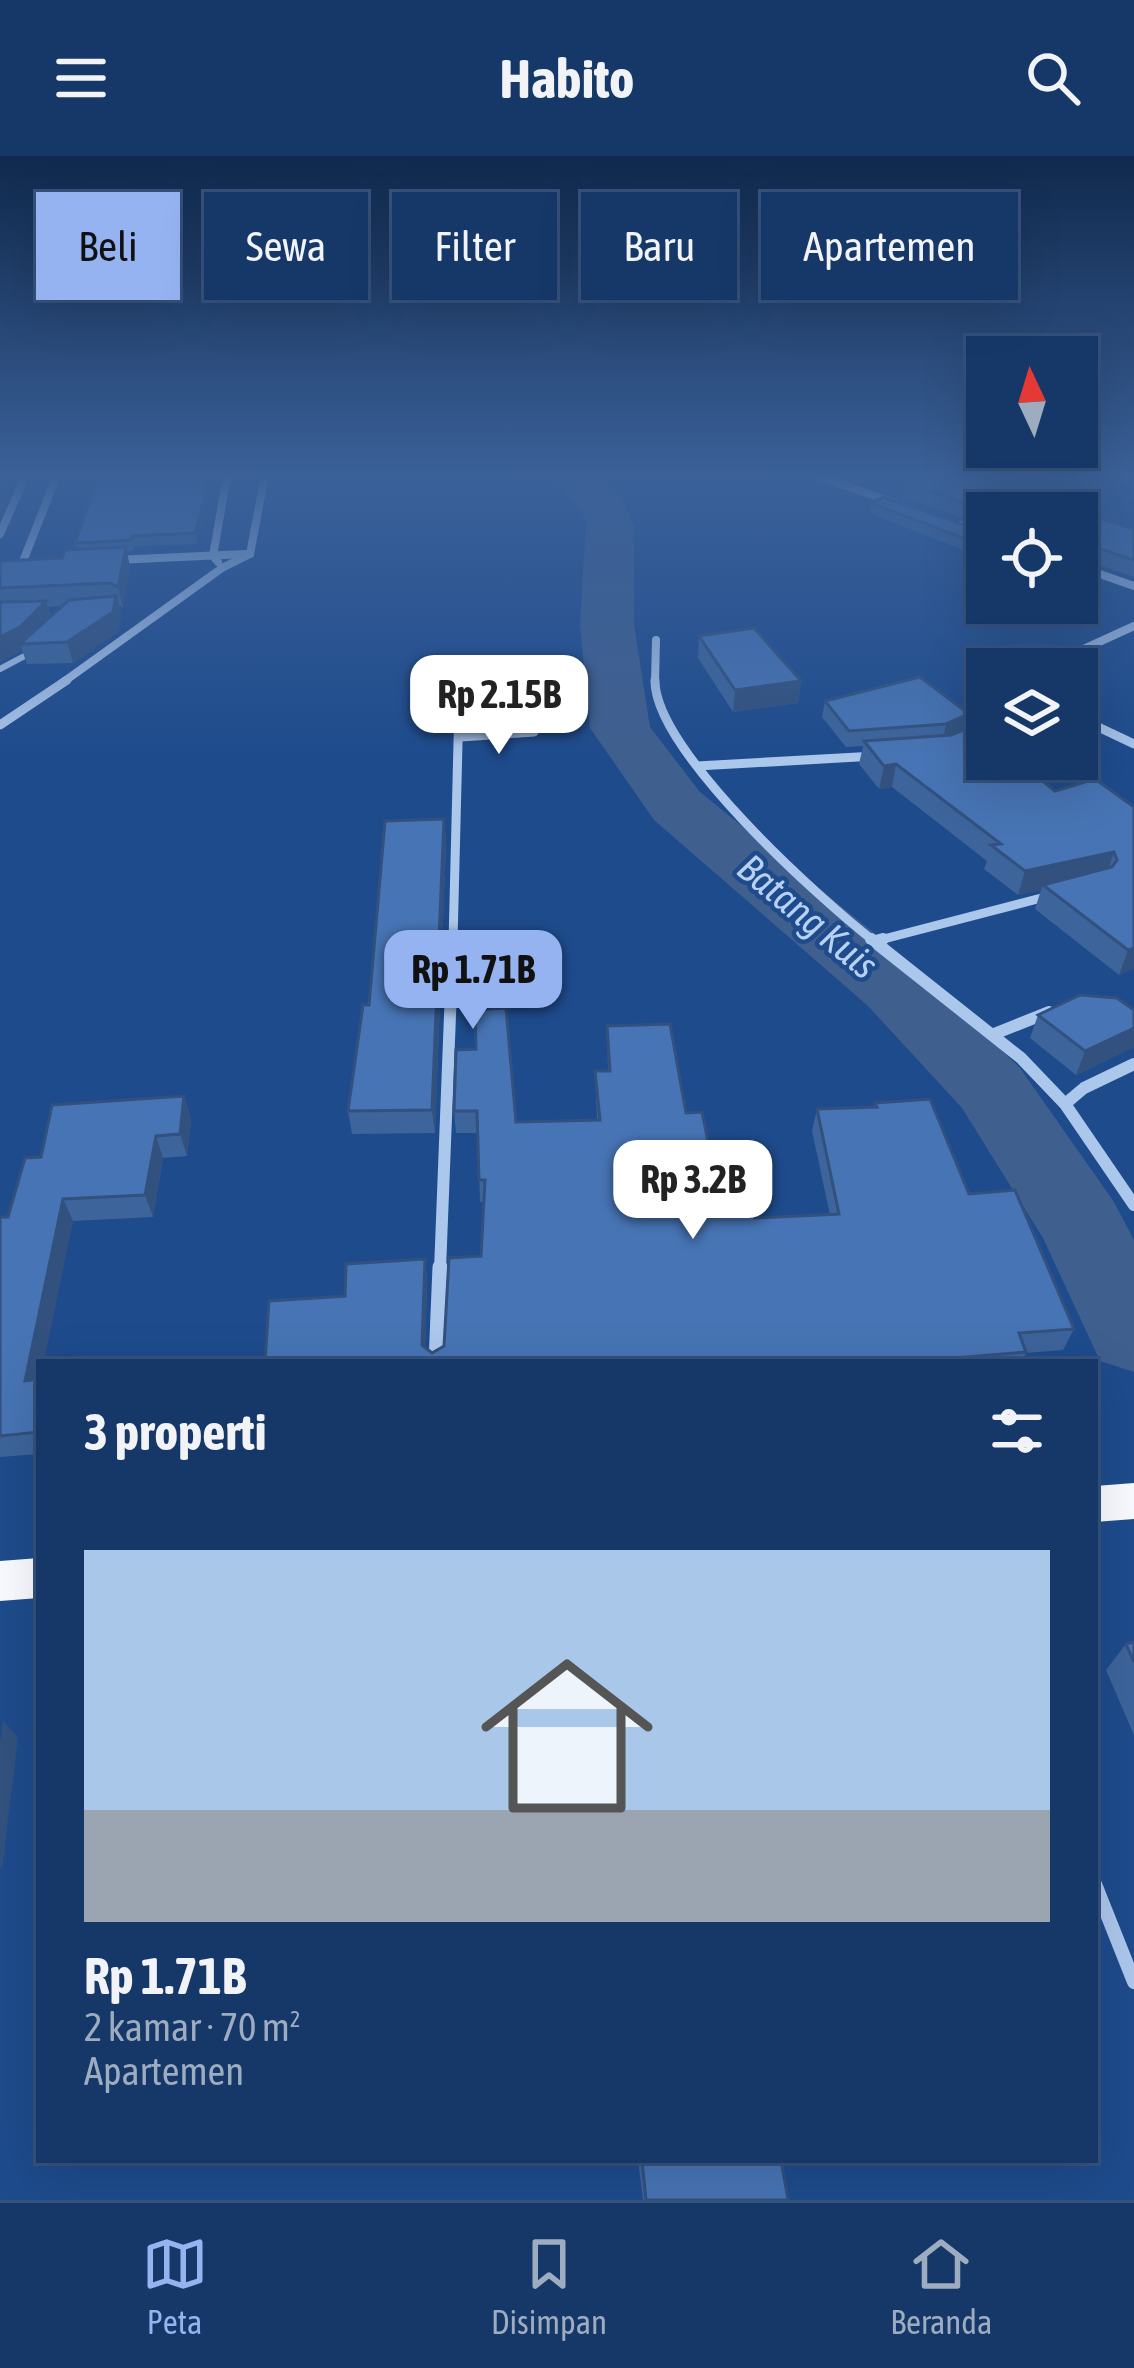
<!DOCTYPE html>
<html lang="id">
<head>
<meta charset="utf-8">
<style>
	body { margin:0; font-family:"Asap Condensed",sans-serif; background:#1f3f6f; color:#f1f3f6; height:100vh; display:flex; flex-direction:column; font-size:45px; white-space:nowrap }
	* { box-sizing:border-box; margin:0 }
	p { font-size:39px; color:#9eacc0 }
	.icon { flex:none; width:66px; height:66px; fill:none; stroke:currentColor; stroke-width:2; stroke-linecap:round; stroke-linejoin:round }
	.map { position:relative; flex:1; overflow:hidden }
	.panel { position:absolute; left:36px; top:1203px; width:1062px; height:804px; display:flex; flex-direction:column; background:#163869; border-radius:0px; box-shadow:0 12px 48px #0002,0 0 0 3px #35527d }
	.panel>* { flex:none }
	.top-card { position:absolute; left:36px; top:36px; width:1062px; height:108px; display:flex; gap:24px }
	.needle { width:78px; rotate:356deg }
	.fabs { position:absolute; left:966px; top:180px; display:grid; gap:24px }
	.fabs a { display:grid; place-items:center; width:132px; height:132px; border-radius:0px; background:#163869; box-shadow:0 12px 48px #0002,0 0 0 3px #35527d; font-size:60px }
	.price { position:absolute; translate:-50% -102px; padding:0 27px; border-radius:24px; background:#fff; color:#222; font-size:39px; line-height:78px; filter:drop-shadow(0 3px 6px #0008) }
	.price::after { content:''; position:absolute; left:50%; top:72px; width:36px; height:27px; margin-left:-18px; background:inherit; clip-path:polygon(0 0,100% 0,50% 100%) }
	.price.current { background:#95b2f1; color:#111 }
	ul { padding:0; list-style:none }
	li { display:grid; align-content:center; gap:24px; height:636px; padding:0 48px }
	li span { display:grid; place-items:center; height:372px; border-radius:0px; color:#555 }
	li>.icon { margin-inline-start:auto }
	span .icon { width:216px; height:216px; fill:#fffc; stroke-width:1 }
	li b { font-size:51px }
	h2 { display:flex; justify-content:space-between; align-items:center; height:144px; padding:0 48px; font-size:51px }
	.pill { padding:0 42px; border-radius:0px; background:#163869; box-shadow:0 12px 48px #0002,0 0 0 3px #35527d; font-size:42px; line-height:108px }
	.pill.current { background:#95b2f1; color:#111 }
	header { display:flex; justify-content:space-between; align-items:center; height:156px; padding:0 48px; background:#163869; font-size:54px; font-weight:700 }
	.menu { display:flex; justify-content:space-around; align-items:center; height:168px; border-top:3px solid #35527d; background:#163869; font-size:33px; color:#9eacc0 }
	.menu a { display:grid; justify-items:center; gap:6px }
	.menu .current { color:#95b2f1 }
	.map>svg:first-child { display:block }
	.lines { fill:none; stroke-linecap:round; stroke-linejoin:round }
	.river { fill:#3f5f8e; fill-rule:evenodd }
	.service-far1 { stroke:#acc7ec; stroke-width:6 }
	.service { stroke:#acc7ec; stroke-width:14 }
	.minor-far3 { stroke:#acc7ec; stroke-width:8 }
	.minor-far2 { stroke:#acc7ec; stroke-width:9 }
	.minor-far1 { stroke:#acc7ec; stroke-width:12 }
	.minor { stroke:#acc7ec; stroke-width:15 }
	.trunk { fill:#f8faff; fill-rule:evenodd }
	.wall { fill:#3d649b; fill-rule:evenodd }
	.shaded-wall { fill:#32517e }
	.building { fill:#4774b4; stroke:#32517e; stroke-width:3 }
	.labels { text-anchor:middle; stroke-width:9; stroke-linejoin:round; paint-order:stroke }
	.water-label { font-size:39px; font-style:italic; fill:#b8d1f3; stroke:#1e4b8c }
</style>
</head>
<body>
<header><svg class="icon" aria-label="menu" viewBox="0 0 24 24"><path d="M4 6h16M4 12h16M4 18h16"/></svg>Habito<svg class="icon" aria-label="search" viewBox="0 0 24 24"><circle cx="10" cy="10" r="6"/><path d="M15 15l6 6"/></svg></header>
<div class="map">
<svg width="1134" height="2044" viewBox="0 0 1134 2044">
	<rect width="100%" height="100%" fill="#1e4b8c"/>
	<g class="lines">
		<path class="river" d="M548,319H598L620,339L634,368V469L650,571L700,636L922,816L1020,912L1114,1046L1134,1084V1216L1100,1205L1043,1082L962,952L868,850L654,664L590,572L580,469L586,368L581,354Z"/>
		<path class="service-far1" d="M0,513L32,496"/>
		<path class="service" d="M1095,1728L1134,1826"/>
		<g class="minor-far3">
			<path d="M815,319L895,347"/>
			<path d="M960,369L987,379"/>
			<path d="M0,378L26,319"/>
			<path d="M250,398L265,319"/>
			<path d="M115,404L245,398"/>
			<path d="M218,406L213,400L227,319"/>
			<path d="M22,408L57,319"/>
			<path d="M1077,410L1134,430"/>
			<path d="M1040,513L1134,470"/>
			<path d="M62,527L222,412L250,398"/>
			<path d="M655,527L656,484"/>
		</g>
		<g class="minor-far2">
			<path d="M655,524C654,594 820,743 875,786"/>
			<path d="M1077,561L1134,588"/>
			<path d="M0,569L67,524"/>
			<path d="M461,581L534,576"/>
			<path d="M971,582L987,559"/>
			<path d="M697,610L876,600"/>
			<path d="M876,785L1049,740"/>
			<path d="M453,786L459,547"/>
		</g>
		<g class="minor-far1">
			<path d="M871,783L1021,902L1065,948L1134,1049"/>
			<path d="M876,785L883,783"/>
			<path d="M994,878L1049,856"/>
			<path d="M1065,948L1084,932L1134,908"/>
			<path d="M440,1114L453,783"/>
		</g>
		<path class="minor" d="M436,1206L440,1111"/>
		<g class="trunk">
			<path d="M1134,1327V1363L1095,1366V1330Z"/>
			<path d="M39,1402V1442L0,1445V1405Z"/>
		</g>
	</g>
	<g class="wall">
		<path d="M99,319H206V330L210,340L197,388L134,390L133,395H126L130,411L123,452L119,449L121,460L118,476L73,507L27,508L22,494L0,506V405L62,402L76,393L75,387ZM63,450L51,460L48,451Z"/>
		<path d="M905,326L994,330L1134,373V421L1079,402L1077,357H987V370L902,341Z"/>
		<path d="M871,347L974,372L972,382L966,395L870,357Z"/>
		<path d="M699,480L801,525L798,547L733,556L698,502Z"/>
		<path d="M920,521L965,573L1055,635L1134,651V812L1119,819L1035,753L1041,734L1018,739L984,713L987,705L892,631L879,633L859,608L863,590L846,591L822,561L825,545Z"/>
		<path d="M444,663L446,686L435,977L352,978L348,955L369,849Z"/>
		<path d="M1134,854V891L1076,919L1030,882L1038,859Z"/>
		<path d="M607,870L686,957L713,1010L755,1062L830,1059L812,975L817,953L874,951L875,947L969,1038L1074,1173L1063,1194L1026,1197L1022,1206H265L345,1140L425,1103L427,1125L425,1192L432,1197L444,1190L481,1100L484,1046H480L478,977H456L454,955L456,894L516,966L597,964L595,915H608Z"/>
		<path d="M184,940L191,963L187,1000L163,1002L153,1061L73,1065L39,1206V1298L0,1301V1061H8Z"/>
		<path d="M1134,1486V1579L1106,1514L1126,1488Z"/>
		<path d="M638,2004H781L788,2044H643Z"/>
	</g>
	<g class="shaded-wall">
		<path d="M0,319H12L1,343L3,351L0,357Z"/>
		<path d="M204,319H206V339L208,330L210,340L197,388L195,377Z"/>
		<path d="M126,391L130,411L123,452L118,431Z"/>
		<path d="M116,440L121,460L118,476L73,507L67,486Z"/>
		<path d="M46,445L52,465L20,488L22,494L0,506V481Z"/>
		<path d="M801,525L798,547L733,556L735,534Z"/>
		<path d="M969,558L965,574L943,584L946,568Z"/>
		<path d="M896,608L892,631L879,633L884,610Z"/>
		<path d="M444,663L446,686L435,977L432,954Z"/>
		<path d="M1114,696L1106,720L1043,729L1041,734L1018,739L1025,715Z"/>
		<path d="M1134,792V812L1119,819L1128,794Z"/>
		<path d="M1134,872V891L1076,919L1085,895Z"/>
		<path d="M184,940L191,963L187,1000L180,978Z"/>
		<path d="M156,980L163,1002L153,1061L145,1039Z"/>
		<path d="M63,1043L73,1065L44,1206H39V1232L25,1225Z"/>
		<path d="M425,1103L427,1125L425,1206L422,1189Z"/>
		<path d="M3,1564L18,1582L2,1714L0,1712V1587Z"/>
	</g>
	<g class="building">
		<path d="M99,319H204V330H208L195,377L132,380L131,384L75,387Z"/>
		<path d="M919,319H974L995,326L993,330L1134,373V404L1083,387L1077,391V357H994L905,326Z"/>
		<path d="M883,341L974,372L968,384L871,347Z"/>
		<path d="M126,391L118,431L110,427L0,432V405L62,402L65,394Z"/>
		<path d="M116,440L113,456L67,486L20,488L69,444Z"/>
		<path d="M46,445L20,471L0,481V446Z"/>
		<path d="M754,472L801,525L735,534L699,480Z"/>
		<path d="M920,521L969,558L946,568L849,575L825,545Z"/>
		<path d="M973,570L987,581V603H1015L1055,635L1095,623L1134,651V792L1128,794L1043,729L1112,711L1117,704L1114,696L1025,715L991,689L1001,688L896,608L884,610L864,585L951,579Z"/>
		<path d="M444,663L432,954L348,955L363,849H369L385,665Z"/>
		<path d="M1080,839L1117,842L1134,854V872L1085,895L1038,859Z"/>
		<path d="M506,852L516,966L600,964L595,915H610L607,870L670,868L686,957L702,956L713,1010L745,1009L755,1062L839,1058L817,953L877,951L875,947L930,943L969,1038L1015,1034L1074,1173L1019,1177L1026,1196L904,1206H265L269,1145L345,1140L346,1108L425,1103L422,1189L432,1197L444,1190L449,1102L481,1100L485,1024H479L477,955H454L456,894L476,893L475,854Z"/>
		<path d="M184,940L180,978L156,980L145,1039L63,1043L25,1225L39,1223V1276L0,1280V1061H8L25,1002L41,1001L52,949Z"/>
		<path d="M1134,1486V1506L1126,1488Z"/>
		<path d="M642,2004H781L788,2044H646Z"/>
	</g>
	<linearGradient id="sky" x2="0" y2="1"><stop stop-color="#10294d"/><stop offset="0.53" stop-color="#3b6199"/><stop offset="1" stop-color="#3b6199" stop-opacity="0"/></linearGradient>
	<rect width="1134" height="605" fill="url(#sky)"/>
	<g class="labels">
		<g class="water-label">
			<text transform="translate(808 760) rotate(40)" y="14">Batang Kuis</text>
		</g>
	</g>
</svg>
<div class="fabs">
<a><svg class="needle" viewBox="-14 -14 28 28"><path d="M0-13l5 13h-10z" fill="#e53935"/><path d="M0 13l5-13h-10z" fill="#9eacc0"/></svg></a>
<a><svg class="icon" aria-label="locate" viewBox="0 0 24 24"><circle cx="12" cy="12" r="6"/><path d="M12 2v4M12 18v4M2 12h4M18 12h4"/></svg></a>
<a><svg class="icon" aria-label="layers" viewBox="0 0 24 24"><path d="M12 4l9 5-9 5-9-5zM3 14l9 5 9-5"/></svg></a>
</div>
<b class="price" style="left:499px;top:601px">Rp 2.15B</b>
<b class="price current" style="left:473px;top:876px">Rp 1.71B</b>
<b class="price" style="left:693px;top:1086px">Rp 3.2B</b>
<div class="top-card">
<a class="pill current">Beli</a>
<a class="pill">Sewa</a>
<a class="pill">Filter</a>
<a class="pill">Baru</a>
<a class="pill">Apartemen</a>
</div>
<section class="panel">
<h2>3 properti<svg class="icon" aria-label="filters" viewBox="0 0 24 24"><path d="M4 7h16M4 17h16"/><circle cx="9" cy="7" r="2"/><circle cx="15" cy="17" r="2"/></svg></h2>
<ul>
<li><span style="background:linear-gradient(#a9c7e8 70%,#9aa5b1 0)"><svg class="icon" aria-label="home" viewBox="0 0 24 24"><path d="M3 11l9-7 9 7M6 9v11h12V9"/></svg></span><div><b>Rp 1.71B</b><p>2 kamar · 70 m²</p><p>Apartemen</p></div></li>
</ul>
</section>
</div>
<nav class="menu">
<a class="current"><svg class="icon" aria-label="map" viewBox="0 0 24 24"><path d="M3 6l6-2 6 2 6-2v14l-6 2-6-2-6 2zM9 4v14M15 6v14"/></svg>Peta</a>
<a><svg class="icon" aria-label="saved" viewBox="0 0 24 24"><path d="M7 4h10v16l-5-4-5 4z"/></svg>Disimpan</a>
<a><svg class="icon" aria-label="home" viewBox="0 0 24 24"><path d="M3 11l9-7 9 7M6 9v11h12V9"/></svg>Beranda</a>
</nav>
</body>
</html>
